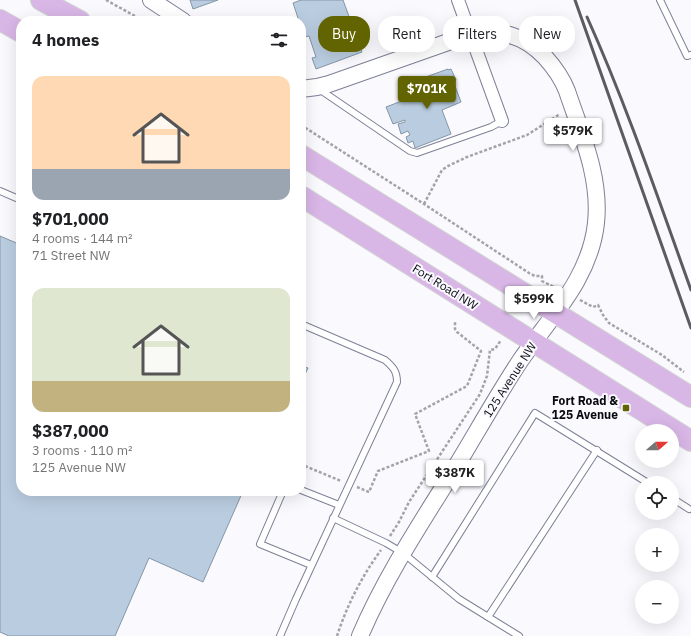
<!DOCTYPE html>
<html lang="en">
<head>
<meta charset="utf-8">
<style>
	body { margin:0; font-family:"IBM Plex Sans",sans-serif; background:#f6f6f6; color:#202124; height:100vh; display:flex; flex-direction:column; font-size:15px; white-space:nowrap }
	* { box-sizing:border-box; margin:0 }
	p { font-size:13px; color:#757577 }
	.icon { flex:none; width:22px; height:22px; fill:none; stroke:currentColor; stroke-width:2; stroke-linecap:round; stroke-linejoin:round }
	.map { position:relative; flex:1; overflow:hidden }
	.drawer { position:absolute; left:16px; top:16px; width:290px; height:480px; display:flex; flex-direction:column; background:#fff; border-radius:16px; box-shadow:0 4px 16px #0002 }
	.drawer>* { flex:none }
	.top-card { position:absolute; left:318px; top:16px; width:313px; height:36px; display:flex; gap:8px }
	.needle { width:26px; rotate:70deg }
	.fabs { position:absolute; left:635px; top:424px; display:grid; gap:8px }
	.fabs a { display:grid; place-items:center; width:44px; height:44px; border-radius:50%; background:#fff; box-shadow:0 4px 16px #0002; font-size:20px }
	.price { position:absolute; translate:-50% -34px; padding:0 9px; border-radius:4px; background:#fff; color:#222; font-size:13px; line-height:26px; filter:drop-shadow(0 1px 2px #0008) }
	.price::after { content:''; position:absolute; left:50%; top:24px; width:12px; height:9px; margin-left:-6px; background:inherit; clip-path:polygon(0 0,100% 0,50% 100%) }
	.price.on { background:#616400; color:#fff }
	ul { padding:0; list-style:none }
	li { display:grid; align-content:center; gap:8px; height:212px; padding:0 16px }
	li span { display:grid; place-items:center; height:124px; border-radius:12px; color:#555 }
	li>.icon { margin-inline-start:auto }
	span .icon { width:72px; height:72px; fill:#fffc; stroke-width:1 }
	li b { font-size:17px }
	h2 { display:flex; justify-content:space-between; align-items:center; height:48px; padding:0 16px; font-size:17px }
	.chip { padding:0 14px; border-radius:16px; background:#fff; box-shadow:0 4px 16px #0002; font-size:14px; line-height:36px }
	.chip.on { background:#616400; color:#fff }
	.map>svg:first-child { display:block }
	.building { fill:#bacde0; stroke:#8496a7 }
	.lines { fill:none; stroke-linecap:round; stroke-linejoin:round }
	.service-casing { stroke:#7e8096; stroke-width:8 }
	.minor-casing { stroke:#7e8096; stroke-width:14 }
	.tertiary-casing { stroke:#7e8096; stroke-width:18 }
	.primary-casing { stroke:#d3d3d4; stroke-width:22 }
	.path { stroke:#a3a3a9; stroke-width:2.5; stroke-dasharray:3 2; stroke-linecap:butt }
	.service { stroke:#fff; stroke-width:6 }
	.minor { stroke:#fff; stroke-width:12 }
	.tertiary { stroke:#fff; stroke-width:16 }
	.primary { stroke:#d8b6e6; stroke-width:20 }
	.rail { stroke:#5b5b62; stroke-width:3 }
	.poi-dot { fill:#616400; stroke:#f9f9fe; stroke-width:1.5 }
	.labels { text-anchor:middle; stroke-width:4; stroke-linejoin:round; paint-order:stroke }
	.street-label { font-size:12px; fill:#0a0a12; stroke:#f9f9fe }
	.poi-label { font-size:12px; font-weight:bold; fill:#0a0a12; stroke:#f9f9fe; text-anchor:end }
</style>
</head>
<body>
<div class="map">
<svg width="691" height="636" viewBox="0 0 691 636">
	<rect width="100%" height="100%" fill="#f9f9fe"/>
	<g class="building">
		<path d="M190,0H218L193,9Z"/>
		<path d="M301,0H343L362,52L316,69L312,58L316,57L309,36L305,37L301,26V21H299L293,3Z"/>
		<path d="M448,69V70L451,69L456,80L453,81L461,102L442,110L451,134L415,148L413,141L408,143L406,137L410,135L408,131L401,134L398,124L405,122V120L393,124L386,107L428,91L423,78Z"/>
		<path d="M0,236L21,245V491H243L203,582L149,558L115,636H9L0,632Z"/>
		<path d="M301,366L308,368L301,383Z"/>
	</g>
	<g class="lines">
		<defs>
			<g id="service">
				<path d="M660,0L687,56L691,55"/>
				<path d="M319,89L410,151L417,153L491,127L502,121"/>
				<path d="M0,191L21,200"/>
				<path d="M301,490L339,505"/>
				<path d="M283,491L260,544L311,565"/>
				<path d="M672,498L689,509"/>
				<path d="M333,518L386,543L403,553L459,599L519,636"/>
				<path d="M432,577L535,413L648,483"/>
				<path d="M488,617L597,450"/>
				<path d="M280,636L296,599L397,382C397,371 393,367 385,360L301,324"/>
			</g>
			<path id="minor" d="M458,0L502,121"/>
			<g id="tertiary">
				<path d="M151,0L183,21"/>
				<path d="M301,89L317,87L329,84L471,34C501,30 523,34 545,57C554,67 562,78 567,91C581,133 601,177 596,223C590,279 550,317 520,361C495,399 473,439 449,478C417,529 384,580 360,636"/>
			</g>
			<g id="primary">
				<path d="M41,0L80,21"/>
				<path d="M0,20L21,32"/>
				<path d="M301,155L691,397"/>
				<path d="M301,196L691,441"/>
			</g>
		</defs>
		<use href="#service" class="service-casing"/>
		<use href="#minor" class="minor-casing"/>
		<use href="#tertiary" class="tertiary-casing"/>
		<use href="#primary" class="primary-casing"/>
		<g class="path">
			<path d="M106,0L144,21"/>
			<path d="M301,125L424,204L529,273L535,276H542V281L556,288"/>
			<path d="M424,204L442,170L448,166L467,157L527,135L560,114"/>
			<path d="M580,300L593,307L598,305L603,315L609,323L662,355L684,372"/>
			<path d="M305,466L341,481"/>
			<path d="M357,487L369,492L378,471L429,451L415,414L467,386L481,351L457,332L455,329V322"/>
			<path d="M390,536L399,522L409,502L480,394L487,376L490,350L495,349L501,340"/>
			<path d="M337,636C347,605 362,576 381,550"/>
		</g>
		<use href="#service" class="service"/>
		<use href="#minor" class="minor"/>
		<use href="#tertiary" class="tertiary"/>
		<use href="#primary" class="primary"/>
		<g class="rail">
			<path d="M575,0L691,328"/>
			<path d="M587,17C627,106 658,198 691,290"/>
		</g>
	</g>
	<rect class="poi-dot" x="622" y="404" width="8" height="8" rx="2"/>
	<g class="labels">
		<g class="street-label">
			<text transform="translate(445 287) rotate(32)" y="4">Fort Road NW</text>
			<text transform="translate(510 380) rotate(-57)" y="4">125 Avenue NW</text>
		</g>
		<g class="poi-label">
			<text x="618" y="405">Fort Road &amp;<tspan x="618" dy="14">125 Avenue</tspan></text>
		</g>
	</g>
</svg>
<div class="fabs">
<a><svg class="needle" viewBox="-14 -14 28 28"><path d="M0-13l5 13h-10z" fill="#e53935"/><path d="M0 13l5-13h-10z" fill="#757577"/></svg></a>
<a><svg class="icon" aria-label="locate" viewBox="0 0 24 24"><circle cx="12" cy="12" r="6"/><path d="M12 2v4M12 18v4M2 12h4M18 12h4"/></svg></a>
<a>+</a>
<a>−</a>
</div>
<b class="price on" style="left:427px;top:110px">$701K</b>
<b class="price" style="left:573px;top:152px">$579K</b>
<b class="price" style="left:534px;top:320px">$599K</b>
<b class="price" style="left:455px;top:494px">$387K</b>
<div class="top-card">
<a class="chip on">Buy</a>
<a class="chip">Rent</a>
<a class="chip">Filters</a>
<a class="chip">New</a>
</div>
<section class="drawer">
<h2>4 homes<svg class="icon" aria-label="filters" viewBox="0 0 24 24"><path d="M4 7h16M4 17h16"/><circle cx="9" cy="7" r="2"/><circle cx="15" cy="17" r="2"/></svg></h2>
<ul>
<li><span style="background:linear-gradient(#ffd9b3 75%,#9aa5b1 0)"><svg class="icon" aria-label="home" viewBox="0 0 24 24"><path d="M3 11l9-7 9 7M6 9v11h12V9"/></svg></span><div><b>$701,000</b><p>4 rooms · 144 m²</p><p>71 Street NW</p></div></li>
<li><span style="background:linear-gradient(#dfe7d0 75%,#c2b280 0)"><svg class="icon" aria-label="home" viewBox="0 0 24 24"><path d="M3 11l9-7 9 7M6 9v11h12V9"/></svg></span><div><b>$387,000</b><p>3 rooms · 110 m²</p><p>125 Avenue NW</p></div></li>
</ul>
</section>
</div>
</body>
</html>
